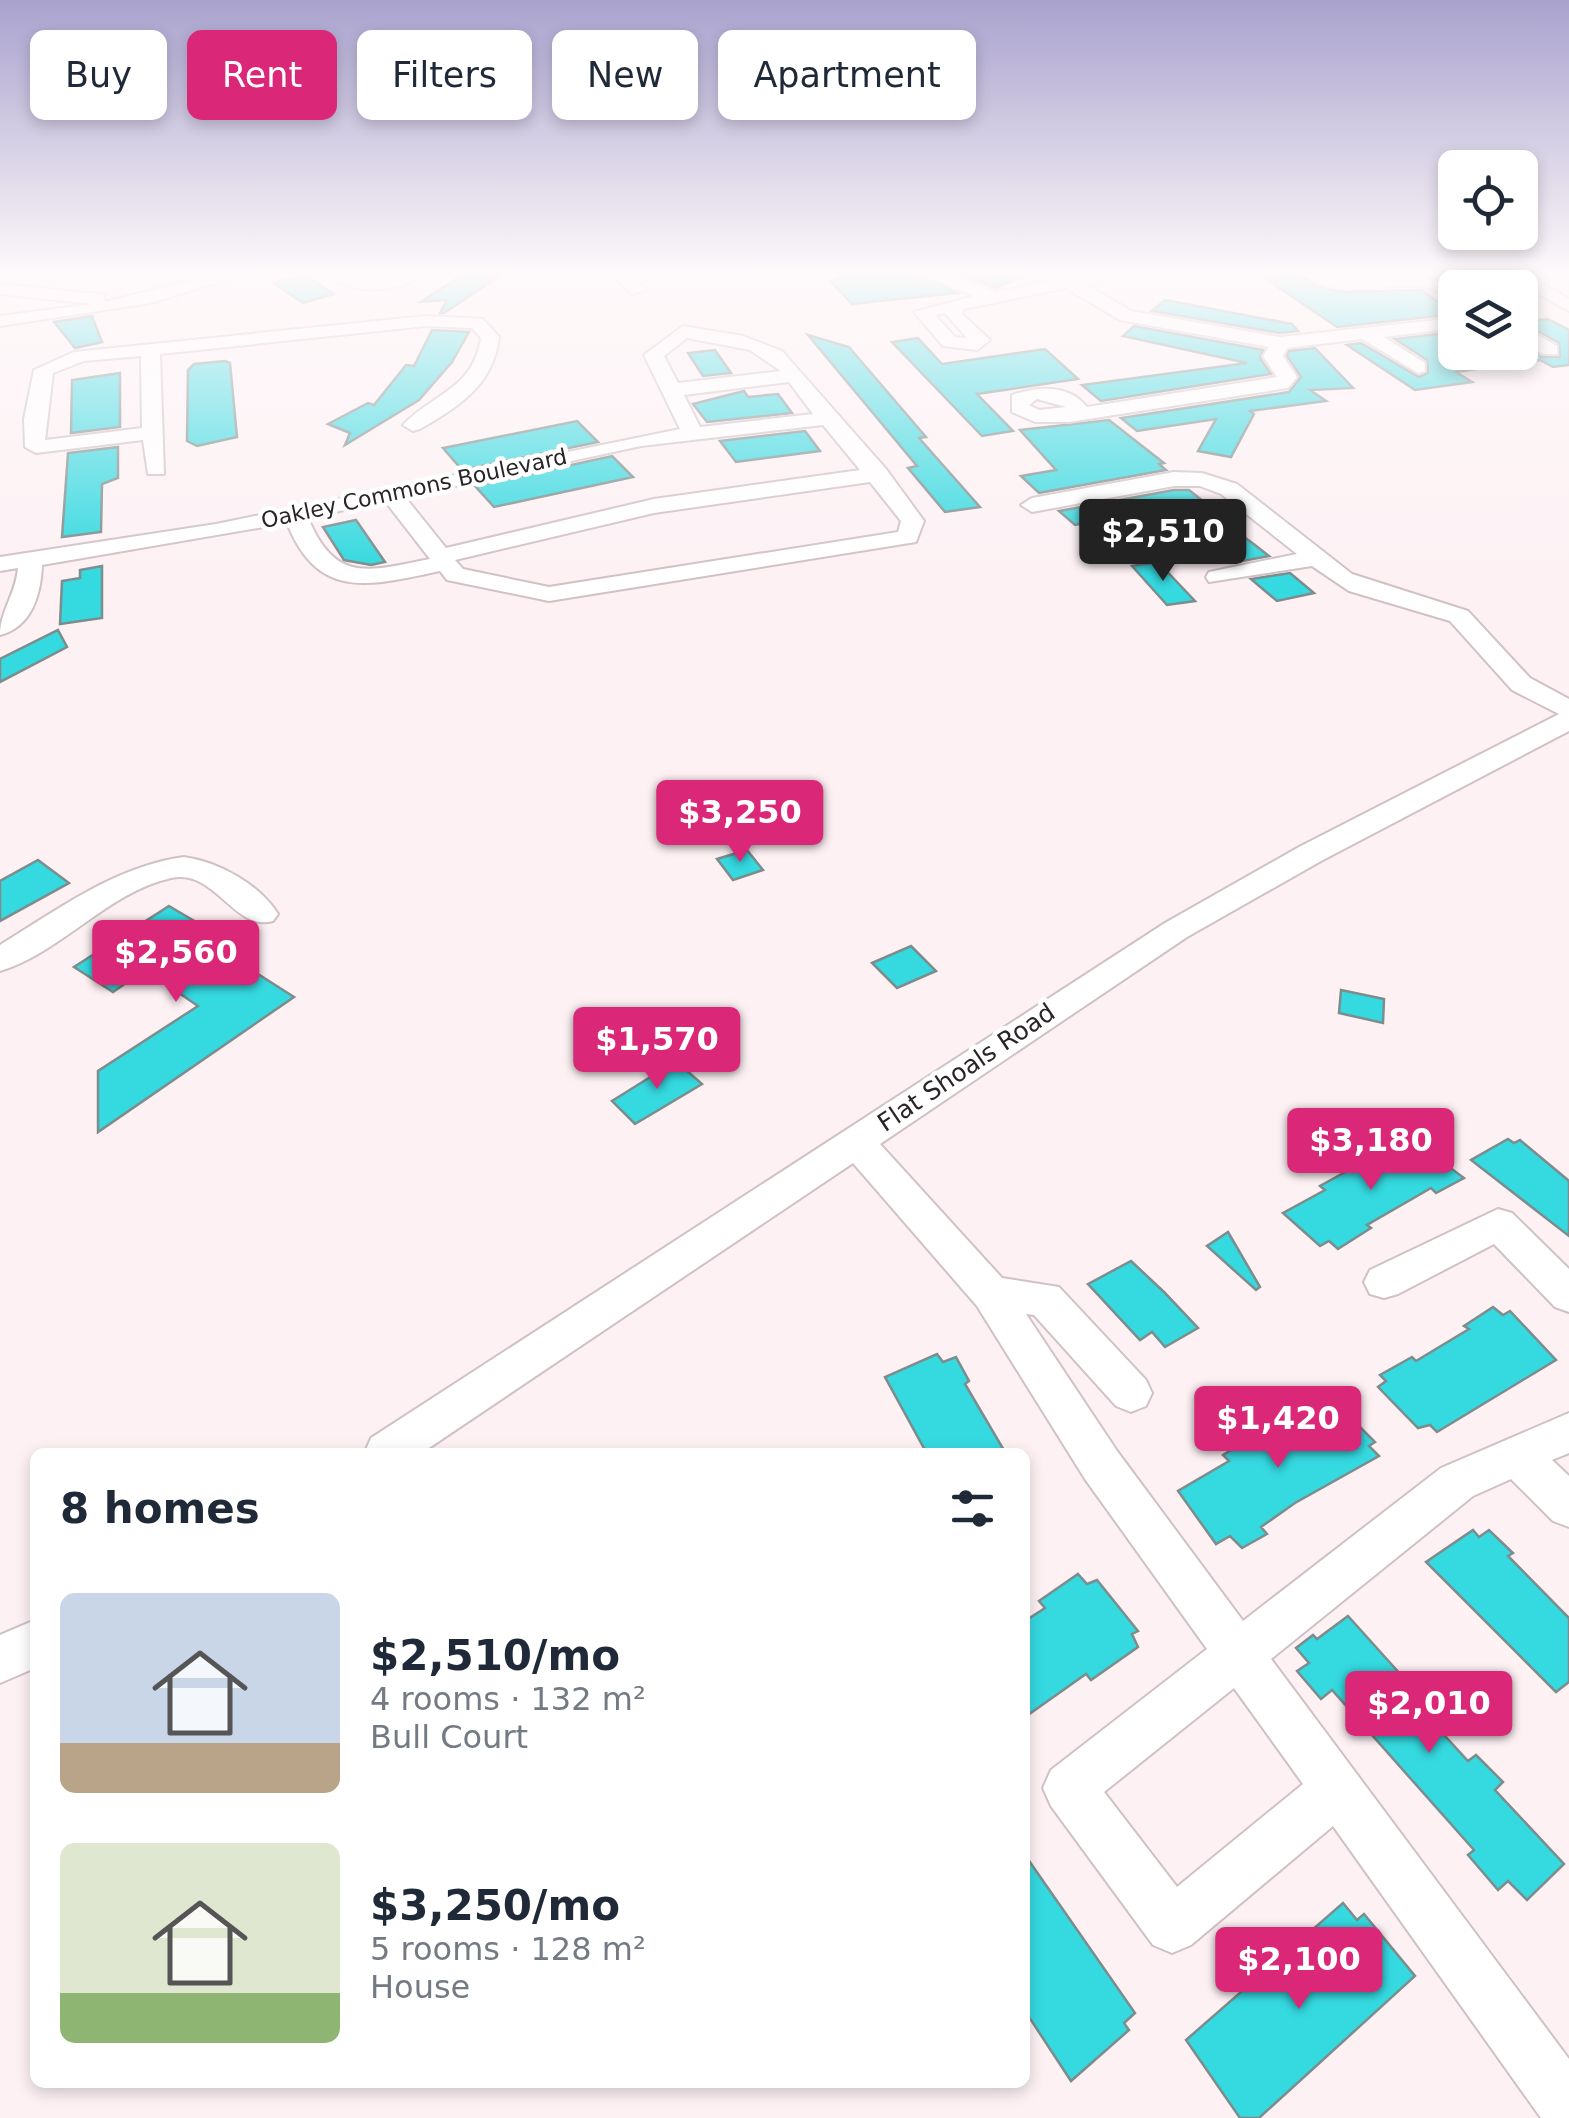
<!DOCTYPE html>
<html lang="en">
<head>
<meta charset="utf-8">
<style>
	body { margin:0; font-family:"DejaVu Sans",sans-serif; background:#f6f6f7; color:#1f2937; height:100vh; display:flex; flex-direction:column; font-size:38px; white-space:nowrap }
	* { box-sizing:border-box; margin:0 }
	p { font-size:32px; color:#747a83 }
	.icon { flex:none; width:55px; height:55px; fill:none; stroke:currentColor; stroke-width:2; stroke-linecap:round; stroke-linejoin:round }
	.map { position:relative; flex:1; overflow:hidden }
	.panel { position:absolute; left:30px; top:1448px; width:1000px; height:640px; display:flex; flex-direction:column; background:#fff; border-radius:15px; box-shadow:0 5px 15px #0003 }
	.panel>* { flex:none }
	.hud { position:absolute; left:30px; top:30px; width:1000px; height:90px; display:flex; gap:20px }
	.fabs { position:absolute; left:1438px; top:150px; display:grid; gap:20px }
	.fabs a { display:grid; place-items:center; width:100px; height:100px; border-radius:15px; background:#fff; box-shadow:0 5px 15px #0003; font-size:50px }
	.price { position:absolute; translate:-50% -85px; padding:0 22px; border-radius:10px; background:#db2777; color:#fff; font-size:32px; line-height:65px; filter:drop-shadow(0 2px 5px #0008) }
	.price::after { content:''; position:absolute; left:50%; top:60px; width:30px; height:22px; margin-left:-15px; background:inherit; clip-path:polygon(0 0,100% 0,50% 100%) }
	.price.current { background:#222; color:#fff }
	ul { padding:0; list-style:none }
	li { display:flex; align-items:center; gap:30px; height:250px; padding:0 30px }
	li span { display:grid; place-items:center; flex:none; width:280px; height:200px; border-radius:15px; color:#555 }
	li>.icon { margin-inline-start:auto }
	span .icon { width:120px; height:120px; fill:#fffc; stroke-width:1 }
	li b { font-size:42px }
	h2 { display:flex; justify-content:space-between; align-items:center; height:120px; padding:0 30px; font-size:42px }
	.pill { padding:0 35px; border-radius:15px; background:#fff; box-shadow:0 5px 15px #0003; font-size:35px; line-height:90px }
	.pill.current { background:#db2777; color:#fff }
	.map>svg:first-child { display:block }
	.building { fill:#35d9e0; stroke:#7d8c8c; stroke-width:2.5 }
	.lines { fill:none; stroke-linecap:round; stroke-linejoin:round }
	.minor-casing { stroke:#d0c1c5; stroke-width:4 }
	.minor { fill:#fff; fill-rule:evenodd }
	.labels { text-anchor:middle; stroke-width:9; stroke-linejoin:round; paint-order:stroke }
	.far-street-label { font-size:22px; fill:#292425; stroke:#fff }
	.street-label { font-size:25px; fill:#292425; stroke:#fff }
</style>
</head>
<body>
<div class="map">
<svg width="1569" height="2118" viewBox="0 0 1569 2118">
	<rect width="100%" height="100%" fill="#fdf1f4"/>
	<g class="building">
		<path d="M465,273H504L444,313H440L447,300L421,302Z"/>
		<path d="M855,273H916L957,293L852,304L831,282Z"/>
		<path d="M955,273H1030V274L995,288Z"/>
		<path d="M1257,273H1299L1314,285L1342,292L1421,290L1455,314L1337,327Z"/>
		<path d="M305,275L334,294L303,303L273,283Z"/>
		<path d="M1165,300L1292,324L1298,331L1280,333L1152,311Z"/>
		<path d="M92,316L102,342L75,348L54,322Z"/>
		<path d="M1548,319L1569,330V365L1553,367L1540,360L1520,363V343L1541,357H1560L1559,343L1522,322Z"/>
		<path d="M1134,326L1263,350L1260,358L1271,374L1101,401L1082,385L1247,363L1123,336Z"/>
		<path d="M432,330L469,332L452,362L419,400L345,445L350,433L328,424L368,403L374,405L406,365L414,366Z"/>
		<path d="M1455,332V352H1502L1503,365L1456,372L1472,382L1415,390L1347,345L1361,343L1419,377L1428,373L1427,360L1395,339Z"/>
		<path d="M808,335L849,347L926,437L919,438L980,507L945,512L908,468L917,466Z"/>
		<path d="M918,338L942,364L1045,349L1078,379L977,394L1013,431L982,436L892,342Z"/>
		<path d="M1315,348L1353,388L1310,390L1326,401L1250,411L1254,414L1231,457L1198,451L1216,419L1137,431L1121,418L1289,392L1301,377L1287,356L1289,351Z"/>
		<path d="M715,350L731,373L703,376L688,353Z"/>
		<path d="M225,361L230,363L237,437L197,446L187,441L188,370L194,364Z"/>
		<path d="M120,373V427L71,433L72,380Z"/>
		<path d="M744,391L748,397L778,394L792,413L707,422L693,404Z"/>
		<path d="M1109,420L1164,463L1159,464L1166,470L1039,493L1021,476L1056,470L1020,430Z"/>
		<path d="M577,421L598,442L462,470L443,448Z"/>
		<path d="M805,431L820,451L736,462L720,441Z"/>
		<path d="M118,447V478L102,484L101,532L62,537L68,453Z"/>
		<path d="M612,456L633,477L494,507L475,486Z"/>
		<path d="M1174,490H1189L1203,501L1075,525L1059,511Z"/>
		<path d="M356,520L385,562L371,565L344,560L323,527Z"/>
		<path d="M1240,534L1255,545L1269,556L1232,563L1206,542Z"/>
		<path d="M1158,562L1195,601L1167,605L1132,566Z"/>
		<path d="M102,566V618L60,624L62,581L80,578V570Z"/>
		<path d="M1290,573L1314,593L1277,601L1251,579Z"/>
		<path d="M58,630L67,647L0,682V659Z"/>
		<path d="M747,850L763,870L733,880L717,859Z"/>
		<path d="M38,860L69,883L0,921V881Z"/>
		<path d="M169,906L208,929L198,936L294,997L98,1132V1071L198,1006L145,970L113,992L74,967Z"/>
		<path d="M911,946L936,971L897,988L872,963Z"/>
		<path d="M1341,990L1384,999L1383,1023L1339,1013Z"/>
		<path d="M676,1061L702,1084L635,1124L612,1101Z"/>
		<path d="M1409,1137L1464,1178L1436,1193L1431,1188L1367,1225L1371,1228L1338,1249L1329,1241L1320,1246L1283,1213L1325,1190L1320,1186Z"/>
		<path d="M1508,1139L1514,1143L1520,1140L1569,1181V1236L1471,1160Z"/>
		<path d="M1228,1232L1260,1287L1256,1290L1207,1246Z"/>
		<path d="M1131,1261L1164,1292L1198,1328L1165,1347L1152,1332L1140,1340L1088,1284Z"/>
		<path d="M1493,1307L1503,1315L1510,1311L1556,1360L1437,1432L1430,1425L1418,1428L1378,1387L1386,1381L1380,1375L1412,1357L1416,1361L1469,1329L1464,1326Z"/>
		<path d="M937,1354L943,1362L956,1357L969,1381L965,1384L1005,1452H926L885,1377Z"/>
		<path d="M1326,1393L1375,1442L1369,1446L1379,1456L1295,1503L1261,1527L1267,1534L1242,1548L1230,1536L1216,1544L1178,1491L1229,1461L1223,1455Z"/>
		<path d="M1473,1530L1479,1537L1489,1530L1513,1553L1508,1556L1569,1618V1682L1556,1692L1426,1562Z"/>
		<path d="M1078,1574L1087,1584L1097,1580L1138,1631L1132,1634L1138,1647L1091,1680L1086,1674L1025,1717V1621L1045,1608L1039,1601Z"/>
		<path d="M1348,1616L1429,1706L1424,1713L1468,1761L1476,1755L1503,1782L1495,1790L1564,1864L1527,1900L1508,1881L1498,1890L1468,1855L1474,1850L1332,1690L1321,1699L1297,1671L1309,1663L1296,1648L1313,1635L1317,1639Z"/>
		<path d="M1025,1855L1135,2013L1124,2023L1129,2030L1071,2081L1025,2011Z"/>
		<path d="M1343,1903L1357,1920L1364,1914L1415,1976L1259,2118H1240L1186,2040Z"/>
	</g>
	<g class="lines">
		<defs>
			<g id="minor">
				<path d="M221,273H247L151,303L0,326V316L93,304L0,294V284L98,294L104,295L105,302Z"/>
				<path d="M325,273L375,279L423,273C399,295 349,295 325,273Z"/>
				<path d="M611,273H629L647,290L632,294Z"/>
				<path d="M919,273H944L995,292L1093,273L1100,278L1097,282L1085,284L1131,311L1280,337L1455,318V328L1384,337L1425,363V371L1418,373L1362,339L1287,348L1283,356L1297,377L1288,388L1069,422H1035L1012,412V395C1038,386 1069,384 1087,407L1277,377L1263,356L1269,347L1120,320L1066,288L964,309L962,314L990,340L977,350L943,346L914,312L974,296ZM945,313L967,338L955,337L935,315ZM1037,399L1066,407L1039,410L1029,405Z"/>
				<path d="M1303,273L1344,278L1418,276L1459,288H1455V297C1442,294 1431,287 1417,286C1380,283 1334,301 1303,273Z"/>
				<path d="M1501,273H1522L1569,299V311Z"/>
				<path d="M426,316L483,319L499,337C494,384 459,407 420,429L413,431L403,425C433,393 473,390 481,338L472,328L426,326L160,354L164,474H148L143,440L36,453L25,447L24,419L34,370L74,352ZM141,356L142,428L45,440L53,373L84,361Z"/>
				<path d="M1520,325L1557,346V354H1543L1520,339Z"/>
				<path d="M683,326L743,336L782,351L886,469L924,521L916,542L549,601L447,580L440,571C369,586 318,601 287,523L42,565C41,594 32,627 0,635C0,611 16,594 18,568L0,571V557L216,524L680,429L644,355ZM687,338L750,350L781,371L678,383L664,356ZM789,382L813,414L700,427L684,395ZM823,425L860,470L654,499L446,548L405,497L641,446ZM870,482L901,521L898,532L549,587L463,569L455,560L654,513ZM385,501L430,559C368,571 336,584 308,518Z"/>
				<path d="M1174,472L1202,473L1237,484L1352,574L1468,611L1530,678L1569,699V731L1321,861L1187,937L880,1144L1002,1278L1059,1287L1146,1380L1152,1393L1146,1406L1131,1412L1116,1406L1034,1315L1026,1314L1117,1451L1243,1621L1441,1468L1569,1413V1453L1552,1460L1569,1476V1527L1553,1521L1511,1479L1473,1496L1271,1659L1569,2059V2118H1541L1333,1826L1191,1945L1172,1953L1153,1945L1051,1806L1043,1788L1051,1770L1207,1649L1085,1479L977,1306L853,1163L423,1452H365L371,1438L1165,923L1299,847L1559,714L1512,690L1450,621L1349,591L1312,566L1209,582L1206,577L1209,572L1297,554L1221,494L1200,486H1174L1032,512L1021,505L1032,498ZM1234,1688L1303,1784L1177,1887L1104,1792Z"/>
				<path d="M184,857C219,862 259,884 278,914L273,921C234,932 215,868 171,878C108,892 59,954 0,971V945C57,910 116,866 184,857Z"/>
				<path d="M1498,1209L1512,1213L1569,1269V1312L1555,1307L1494,1244L1398,1294L1384,1298L1370,1294L1364,1282L1370,1270Z"/>
				<path d="M35,1620V1668L0,1683V1635Z"/>
			</g>
		</defs>
		<use href="#minor" class="minor-casing"/>
		<use href="#minor" class="minor"/>
	</g>
	<linearGradient id="sky" x2="0" y2="1"><stop stop-color="#a9a2ce"/><stop offset="0.48" stop-color="#fef9fa"/><stop offset="1" stop-color="#fef9fa" stop-opacity="0"/></linearGradient>
	<rect width="1569" height="570" fill="url(#sky)"/>
	<g class="labels">
		<g class="far-street-label">
			<text transform="translate(414 488) rotate(-12)" y="8">Oakley Commons Boulevard</text>
		</g>
		<g class="street-label">
			<text transform="translate(966 1067) rotate(-34)" y="9">Flat Shoals Road</text>
		</g>
	</g>
</svg>
<div class="fabs">
<a><svg class="icon" aria-label="locate" viewBox="0 0 24 24"><circle cx="12" cy="12" r="6"/><path d="M12 2v4M12 18v4M2 12h4M18 12h4"/></svg></a>
<a><svg class="icon" aria-label="layers" viewBox="0 0 24 24"><path d="M12 4l9 5-9 5-9-5zM3 14l9 5 9-5"/></svg></a>
</div>
<b class="price current" style="left:1163px;top:584px">$2,510</b>
<b class="price" style="left:740px;top:865px">$3,250</b>
<b class="price" style="left:176px;top:1005px">$2,560</b>
<b class="price" style="left:657px;top:1092px">$1,570</b>
<b class="price" style="left:1371px;top:1193px">$3,180</b>
<b class="price" style="left:1278px;top:1471px">$1,420</b>
<b class="price" style="left:1429px;top:1756px">$2,010</b>
<b class="price" style="left:1299px;top:2012px">$2,100</b>
<div class="hud">
<a class="pill">Buy</a>
<a class="pill current">Rent</a>
<a class="pill">Filters</a>
<a class="pill">New</a>
<a class="pill">Apartment</a>
</div>
<section class="panel">
<h2>8 homes<svg class="icon" aria-label="filters" viewBox="0 0 24 24"><path d="M4 7h16M4 17h16"/><circle cx="9" cy="7" r="2"/><circle cx="15" cy="17" r="2"/></svg></h2>
<ul>
<li><span style="background:linear-gradient(#c9d6e8 75%,#b9a48a 0)"><svg class="icon" aria-label="home" viewBox="0 0 24 24"><path d="M3 11l9-7 9 7M6 9v11h12V9"/></svg></span><div><b>$2,510/mo</b><p>4 rooms · 132 m²</p><p>Bull Court</p></div></li>
<li><span style="background:linear-gradient(#dfe7d0 75%,#8fb573 0)"><svg class="icon" aria-label="home" viewBox="0 0 24 24"><path d="M3 11l9-7 9 7M6 9v11h12V9"/></svg></span><div><b>$3,250/mo</b><p>5 rooms · 128 m²</p><p>House</p></div></li>
</ul>
</section>
</div>
</body>
</html>
